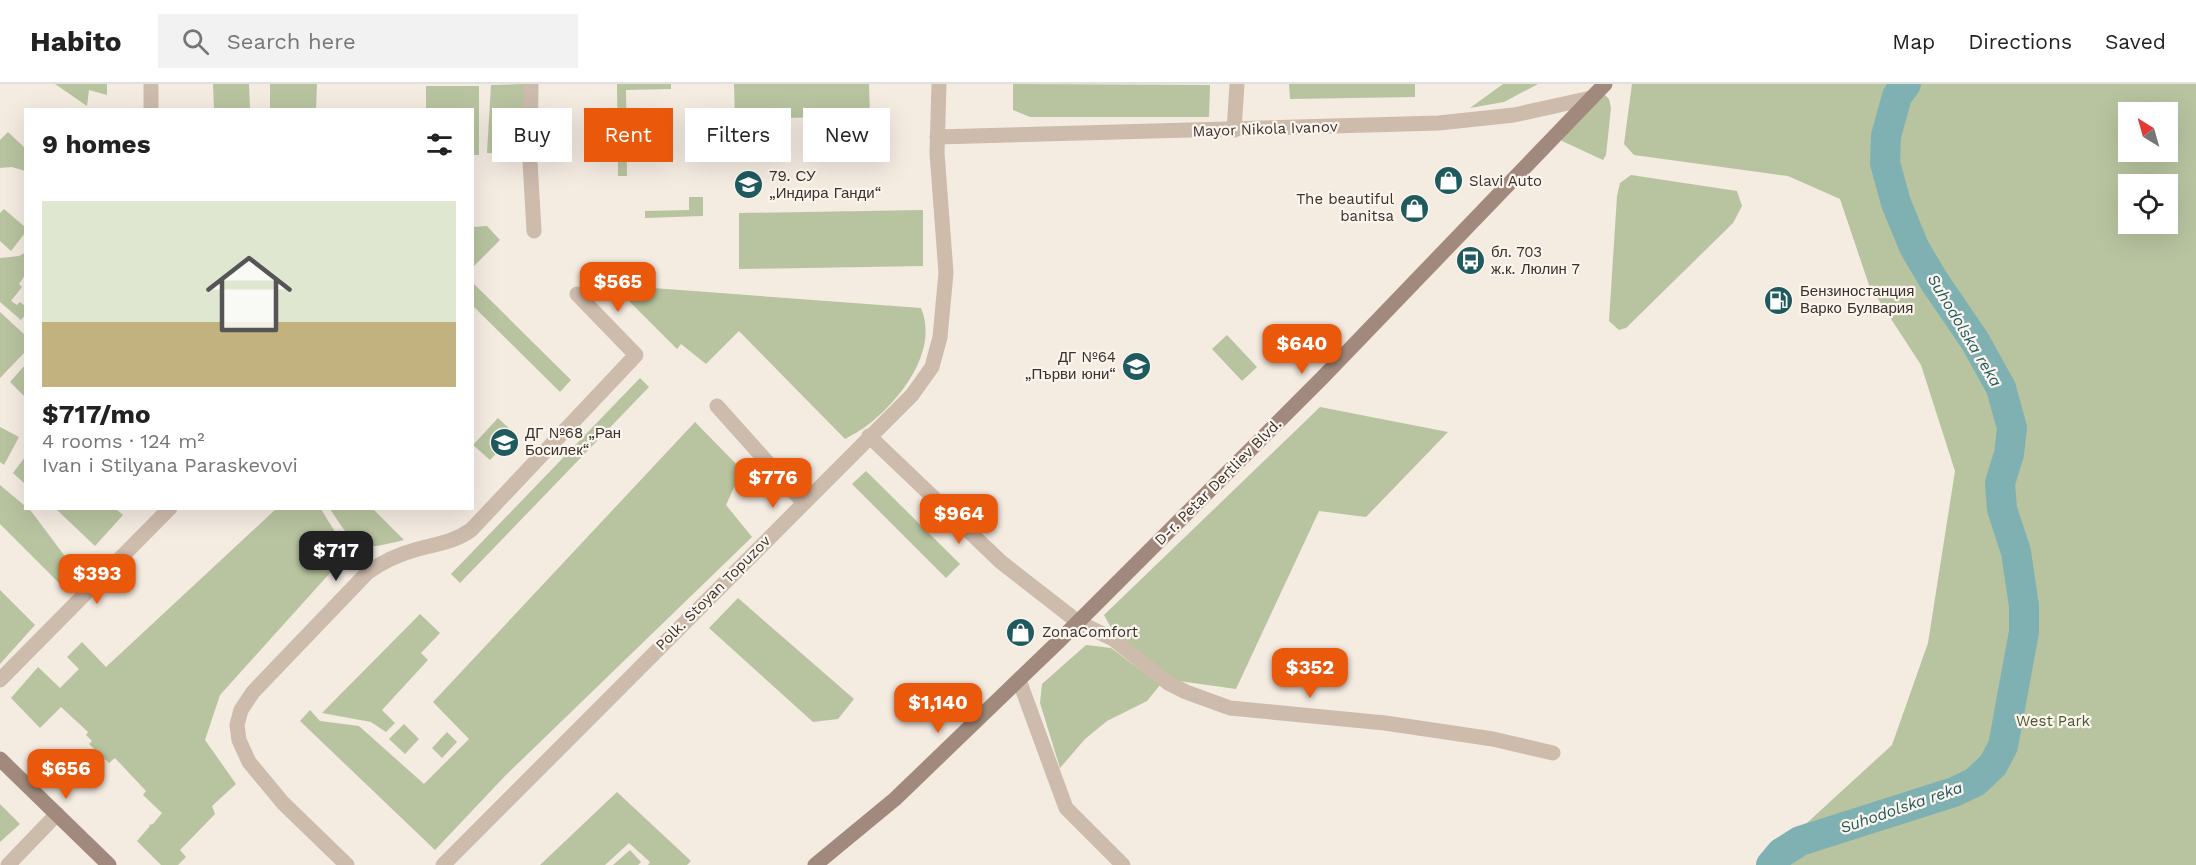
<!DOCTYPE html>
<html lang="en">
<head>
<meta charset="utf-8">
<style>
	body { margin:0; font-family:"Work Sans",sans-serif; background:#f2f2f2; color:#222; height:100vh; display:flex; flex-direction:column; font-size:22px; white-space:nowrap }
	* { box-sizing:border-box; margin:0 }
	p { font-size:20px; color:#767676 }
	.icon { flex:none; width:33px; height:33px; fill:none; stroke:currentColor; stroke-width:2; stroke-linecap:round; stroke-linejoin:round }
	.map { position:relative; flex:1; overflow:hidden }
	.details { position:absolute; left:24px; top:24px; width:450px; height:402px; display:flex; flex-direction:column; background:#fff; border-radius:0px; box-shadow:0 6px 24px #0002 }
	.details>* { flex:none }
	.banner { position:absolute; left:492px; top:24px; width:570px; height:54px; display:flex; gap:12px }
	.needle { width:39px; rotate:323deg }
	.fabs { position:absolute; left:2118px; top:18px; display:grid; gap:12px }
	.fabs a { display:grid; place-items:center; width:60px; height:60px; border-radius:0px; background:#fff; box-shadow:0 6px 24px #0002; font-size:30px }
	.price { position:absolute; translate:-50% -51px; padding:0 14px; border-radius:12px; background:#ea580c; color:#fff; font-size:20px; line-height:39px; filter:drop-shadow(0 2px 3px #0008) }
	.price::after { content:''; position:absolute; left:50%; top:36px; width:18px; height:14px; margin-left:-9px; background:inherit; clip-path:polygon(0 0,100% 0,50% 100%) }
	.price.active { background:#222; color:#fff }
	ul { padding:0; list-style:none }
	li { display:grid; align-content:center; gap:12px; height:318px; padding:0 18px }
	li+li { border-top:2px solid #e0e0e0 }
	li span { display:grid; place-items:center; height:186px; border-radius:0px; color:#555 }
	li>.icon { margin-inline-start:auto }
	span .icon { width:108px; height:108px; fill:#fffc; stroke-width:1 }
	li b { font-size:26px }
	h2 { display:flex; justify-content:space-between; align-items:center; height:72px; padding:0 18px; font-size:26px }
	.tag { padding:0 21px; border-radius:0px; background:#fff; box-shadow:0 6px 24px #0002; font-size:21px; line-height:54px }
	.tag.active { background:#ea580c; color:#fff }
	header { display:flex; align-items:center; gap:36px; box-sizing:border-box; height:84px; padding:0 30px; background:#fff; border-bottom:2px solid #e0e0e0 }
	header strong { font-size:28px }
	nav { display:flex; gap:33px; margin-inline-start:auto; font-size:21px }
	.search { width:420px; height:54px; background:#f2f2f2; display:flex; align-items:center; gap:15px; box-sizing:border-box; padding:0 21px; border-radius:0px; color:#767676; font-size:22px }
	.map>svg:first-child { display:block }
	.green { fill:#b8c4a0; fill-rule:evenodd }
	.lines { fill:none; stroke-linecap:round; stroke-linejoin:round }
	.river { stroke:#7fb0b2; stroke-width:30 }
	.street { stroke:#cdbbac; stroke-width:15 }
	.secondary { stroke:#a18a7d; stroke-width:15 }
	.labels { text-anchor:middle; stroke-width:4.5; stroke-linejoin:round; paint-order:stroke }
	.street-label { font-size:15px; fill:#3b302b; stroke:#fbf5ee }
	.poi-label { font-size:15px; fill:#3b302b; stroke:#fbf5ee; text-anchor:start }
	.park-label { font-size:15px; fill:#4a5a2e; stroke:#fbf5ee }
	.water-label { font-size:16px; font-style:italic; fill:#1f5a5e; stroke:#fbf5ee }
</style>
</head>
<body>
<header>
<strong>Habito</strong>
<div class="search"><svg class="icon" aria-label="search" viewBox="0 0 24 24"><circle cx="10" cy="10" r="6"/><path d="M15 15l6 6"/></svg>Search here</div>
<nav><a>Map</a><a>Directions</a><a>Saved</a></nav>
</header>
<div class="map">
<svg width="2196" height="781" viewBox="0 0 2196 781">
	<rect width="100%" height="100%" fill="#f4ebe1"/>
	<g class="green">
		<path d="M55,0H107V11L89,6L87,22Z"/>
		<path d="M213,0H249L250,25H214Z"/>
		<path d="M270,0H317L316,25H270Z"/>
		<path d="M526,0L524,70L487,69L491,1Z"/>
		<path d="M617,0H671V5L626,6L627,92H618Z"/>
		<path d="M734,0H869L870,32L735,35Z"/>
		<path d="M1013,0L1210,1L1209,33H1030L1013,26Z"/>
		<path d="M1289,0H1415V13L1290,15Z"/>
		<path d="M1503,0H1538L1504,18L1470,24Z"/>
		<path d="M1632,0H2196V781H1761L1892,661L1928,559L1955,387L1921,281L1869,201L1840,115L1788,92L1634,71L1624,60ZM2168,28V68H2128V28ZM2168,100V140H2128V100Z"/>
		<path d="M426,2H479V71H473L472,26L426,25Z"/>
		<path d="M1605,11L1609,15L1611,24L1606,71L1603,76L1562,57L1561,51L1599,13Z"/>
		<path d="M8,48L25,64V87L12,83L0,84V56Z"/>
		<path d="M1631,91L1737,107L1742,122L1733,139L1626,244L1619,246L1609,237L1617,112L1620,99Z"/>
		<path d="M689,113H703V132L645,134V127L689,126Z"/>
		<path d="M4,125L25,143V149L11,167L0,157V129Z"/>
		<path d="M923,126V182L739,185V129Z"/>
		<path d="M487,142L500,156L473,183V143Z"/>
		<path d="M25,169V191L19,200L22,203L11,217L17,221L20,218L25,222V231L21,236L0,218V174L19,172Z"/>
		<path d="M472,198L571,296L560,308L473,222Z"/>
		<path d="M613,201L921,224C939,266 901,315 869,340C862,346 853,350 845,355L739,247L706,280L681,260L677,265Z"/>
		<path d="M0,228L26,252L25,268L0,294Z"/>
		<path d="M1227,251L1257,283L1242,297L1212,265Z"/>
		<path d="M25,281V313L10,298Z"/>
		<path d="M640,294L649,303L460,499L451,490Z"/>
		<path d="M1320,323L1448,348L1366,433L1319,427L1236,605L1172,596L1115,551L1104,531Z"/>
		<path d="M498,334L515,350L490,376L473,361Z"/>
		<path d="M695,338L742,386L726,421L752,453L505,692L435,766L300,637L310,626L320,637L359,642L424,700L469,655L433,618Z"/>
		<path d="M0,343L19,353L4,381L0,378Z"/>
		<path d="M25,373V400L13,389Z"/>
		<path d="M866,387L960,480L946,494L852,400Z"/>
		<path d="M0,401L25,422L26,424L31,427L79,491L65,505L0,440Z"/>
		<path d="M277,424L321,425L348,469L220,611L205,656L236,700L212,722L215,730L180,766L186,773L178,781H161L137,757L150,742L149,741L153,740L162,729L143,711L146,707L115,674L109,679L89,660L92,657L86,651L88,648L61,623L40,644L11,614L38,583L60,604L79,585L67,573L82,558L106,583Z"/>
		<path d="M56,425H116L123,431L95,462Z"/>
		<path d="M330,425H373L404,456C354,468 358,466 330,425Z"/>
		<path d="M0,506L35,541L0,580Z"/>
		<path d="M738,514L854,615L838,635L813,638L709,544Z"/>
		<path d="M420,530L440,549L421,569L428,576L382,626L395,639L386,648L371,638L322,629Z"/>
		<path d="M1086,561L1111,564L1160,601L1147,617L1107,637L1085,655L1060,684L1040,619L1042,600Z"/>
		<path d="M404,640L419,655L405,670L389,655Z"/>
		<path d="M447,648L457,658L442,674L432,664Z"/>
		<path d="M617,708L691,777L687,781H648L650,778L629,759L605,781H540Z"/>
		<path d="M0,720L20,740L0,758Z"/>
		<path d="M630,766L641,778L638,781H613Z"/>
	</g>
	<g class="lines">
		<path class="river" d="M1771,781L1781,769L1800,757L1954,708L1975,698L1993,681L2003,662L2024,548V522L2016,468L2002,425L2000,399L2009,370L2012,344L2001,304L1975,257L1934,197L1914,163L1896,119L1885,79L1886,52L1897,12L1906,0"/>
		<g class="street">
			<path d="M151,0V26"/>
			<path d="M531,0L530,77L534,147"/>
			<path d="M1234,46L1237,0"/>
			<path d="M937,53L1439,39L1514,31L1591,14"/>
			<path d="M717,322L803,418"/>
			<path d="M869,352L1001,478L1078,538L1113,555L1168,599L1186,608L1230,624L1385,639L1493,655L1553,669"/>
			<path d="M0,596L170,424"/>
			<path d="M1019,596L1066,724L1123,781"/>
			<path d="M8,781L57,730"/>
			<path d="M347,781L283,719L249,678L239,656L237,641L241,626L253,608L367,489C382,478 399,470 418,465C437,460 454,458 471,446L636,271L577,210"/>
			<path d="M443,781L912,311L932,283L940,253L946,189L937,69L939,0"/>
		</g>
		<g class="secondary">
			<path d="M0,675L109,781"/>
			<path d="M815,781L895,715L1058,558L1322,294L1605,0"/>
		</g>
	</g>
	<defs>
		<symbol id="shop-disc" viewBox="-11 -11 22 22"><circle r="9.5" fill="#1f5a5e" stroke="#fbf5ee"/><path d="M-5-2.5h2.3a2.7 3.5 0 0 1 5.4 0H5L5.5 6h-11ZM-1.5-2.5h3a1.5 2.3 0 0 0-3 0Z" fill="#fff"/></symbol>
		<symbol id="school-disc" viewBox="-11 -11 22 22"><circle r="9.5" fill="#1f5a5e" stroke="#fbf5ee"/><path d="M0-5L7-2L0 1L-7-2ZM-4 1L0 2.5L4 1V4Q0 6-4 4Z" fill="#fff"/></symbol>
		<symbol id="bus-disc" viewBox="-11 -11 22 22"><circle r="9.5" fill="#1f5a5e" stroke="#fbf5ee"/><path d="M-5-6H5V4H4V6H2V4H-2V6H-4V4H-5ZM-3.5-4V0h7V-4ZM-3.5 1.2v1.5H-2V1.2ZM2 1.2v1.5H3.5V1.2Z" fill="#fff"/></symbol>
		<symbol id="fuel-disc" viewBox="-11 -11 22 22"><circle r="9.5" fill="#1f5a5e" stroke="#fbf5ee"/><path d="M-5.5-6h7V0h2V4h1.3V-2.5L3-4.5l.8-.8L6-3V5H2.5V1h-1V6h-7ZM-4.2-4.7v3.2H.2V-4.7Z" fill="#fff"/></symbol>
	</defs>
	<g fill-rule="evenodd">
		<use href="#shop-disc" x="1432" y="80" width="33" height="33"/>
		<use href="#school-disc" x="732" y="84" width="33" height="33"/>
		<use href="#shop-disc" x="1398" y="108" width="33" height="33"/>
		<use href="#bus-disc" x="1454" y="160" width="33" height="33"/>
		<use href="#fuel-disc" x="1762" y="200" width="33" height="33"/>
		<use href="#school-disc" x="1120" y="266" width="33" height="33"/>
		<use href="#school-disc" x="488" y="342" width="33" height="33"/>
		<use href="#shop-disc" x="1004" y="532" width="33" height="33"/>
	</g>
	<g class="labels">
		<g class="street-label">
			<text transform="translate(1265 45) rotate(-2)" y="5">Mayor Nikola Ivanov</text>
			<text transform="translate(1218 398) rotate(-45)" y="5">D-r. Petar Dertliev Blvd.</text>
			<text transform="translate(713 509) rotate(-45)" y="5">Polk. Stoyan Topuzov</text>
		</g>
		<g class="poi-label">
			<text x="769" y="97">79. СУ<tspan x="769" dy="17">„Индира Ганди“</tspan></text>
			<text x="1469" y="102">Slavi Auto</text>
			<text x="1394" y="120" text-anchor="end">The beautiful<tspan x="1394" dy="17">banitsa</tspan></text>
			<text x="1491" y="173">бл. 703<tspan x="1491" dy="17">ж.к. Люлин 7</tspan></text>
			<text x="1800" y="212">Бензиностанция<tspan x="1800" dy="17">Варко Булвария</tspan></text>
			<text x="1116" y="278" text-anchor="end">ДГ №64<tspan x="1116" dy="17">„Първи юни“</tspan></text>
			<text x="525" y="354">ДГ №68 „Ран<tspan x="525" dy="17">Босилек“</tspan></text>
			<text x="1042" y="553">ZonaComfort</text>
		</g>
		<g class="park-label">
			<text x="2053" y="642">West Park</text>
		</g>
		<g class="water-label">
			<text transform="translate(1965 246) rotate(59)" y="6">Suhodolska reka</text>
			<text transform="translate(1901 723) rotate(-19)" y="6">Suhodolska reka</text>
		</g>
	</g>
</svg>
<div class="fabs">
<a><svg class="needle" viewBox="-14 -14 28 28"><path d="M0-13l5 13h-10z" fill="#e53935"/><path d="M0 13l5-13h-10z" fill="#767676"/></svg></a>
<a><svg class="icon" aria-label="locate" viewBox="0 0 24 24"><circle cx="12" cy="12" r="6"/><path d="M12 2v4M12 18v4M2 12h4M18 12h4"/></svg></a>
</div>
<b class="price" style="left:618px;top:229px">$565</b>
<b class="price" style="left:1302px;top:291px">$640</b>
<b class="price" style="left:773px;top:425px">$776</b>
<b class="price" style="left:959px;top:461px">$964</b>
<b class="price active" style="left:336px;top:498px">$717</b>
<b class="price" style="left:97px;top:521px">$393</b>
<b class="price" style="left:1310px;top:615px">$352</b>
<b class="price" style="left:938px;top:650px">$1,140</b>
<b class="price" style="left:66px;top:716px">$656</b>
<div class="banner">
<a class="tag">Buy</a>
<a class="tag active">Rent</a>
<a class="tag">Filters</a>
<a class="tag">New</a>
</div>
<section class="details">
<h2>9 homes<svg class="icon" aria-label="filters" viewBox="0 0 24 24"><path d="M4 7h16M4 17h16"/><circle cx="9" cy="7" r="2"/><circle cx="15" cy="17" r="2"/></svg></h2>
<ul>
<li><span style="background:linear-gradient(#dfe7d0 65%,#c2b280 0)"><svg class="icon" aria-label="home" viewBox="0 0 24 24"><path d="M3 11l9-7 9 7M6 9v11h12V9"/></svg></span><div><b>$717/mo</b><p>4 rooms · 124 m²</p><p>Ivan i Stilyana Paraskevovi</p></div></li>
</ul>
</section>
</div>
</body>
</html>
